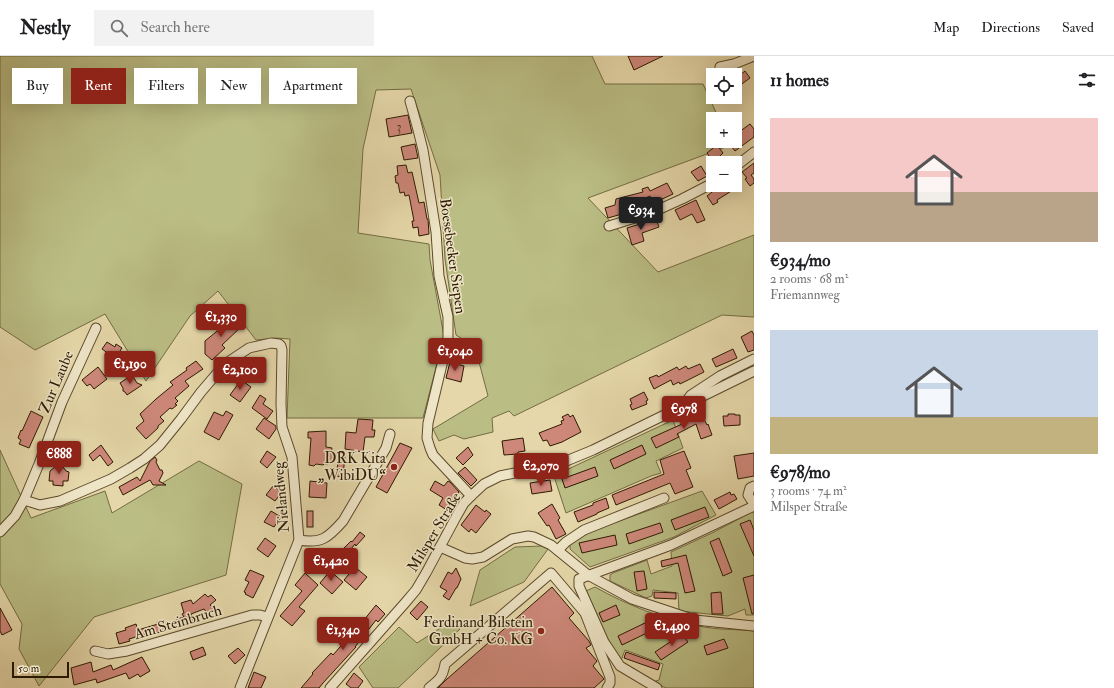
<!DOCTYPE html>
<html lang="en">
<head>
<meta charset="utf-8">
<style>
	body { margin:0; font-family:"IM FELL Double Pica",serif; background:#f2f2f2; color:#202124; height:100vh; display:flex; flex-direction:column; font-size:15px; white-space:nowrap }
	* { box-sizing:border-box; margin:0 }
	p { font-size:13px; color:#757577 }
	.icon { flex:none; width:22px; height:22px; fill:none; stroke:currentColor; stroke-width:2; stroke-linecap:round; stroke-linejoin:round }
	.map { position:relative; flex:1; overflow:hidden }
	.panel { display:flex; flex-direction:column; background:#fff; width:360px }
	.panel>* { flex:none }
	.top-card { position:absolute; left:12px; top:12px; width:380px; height:36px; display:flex; gap:8px }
	.fabs { position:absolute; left:706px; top:12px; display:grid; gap:8px }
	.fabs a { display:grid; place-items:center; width:36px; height:36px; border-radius:0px; background:#fff; box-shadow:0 4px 16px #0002; font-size:20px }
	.scale { position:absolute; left:12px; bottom:10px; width:57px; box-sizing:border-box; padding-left:4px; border:2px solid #2d1a00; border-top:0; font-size:11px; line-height:14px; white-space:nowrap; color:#2d1a00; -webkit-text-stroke:3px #eee5c7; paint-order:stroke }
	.price { position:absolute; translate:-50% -34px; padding:0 9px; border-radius:4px; background:#8f2418; color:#fff; font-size:13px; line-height:26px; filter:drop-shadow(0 1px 2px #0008) }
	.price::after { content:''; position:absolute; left:50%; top:24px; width:12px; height:9px; margin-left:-6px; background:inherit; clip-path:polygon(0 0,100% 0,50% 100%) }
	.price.current { background:#222; color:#fff }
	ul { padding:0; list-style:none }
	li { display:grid; align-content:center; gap:8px; height:212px; padding:0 16px }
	li span { display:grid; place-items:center; height:124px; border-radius:0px; color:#555 }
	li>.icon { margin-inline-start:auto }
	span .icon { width:72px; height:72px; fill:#fffc; stroke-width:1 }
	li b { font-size:17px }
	h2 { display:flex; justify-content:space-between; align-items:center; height:48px; padding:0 16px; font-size:17px }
	.pill { padding:0 14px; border-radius:0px; background:#fff; box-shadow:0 4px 16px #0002; font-size:14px; line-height:36px }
	.pill.current { background:#8f2418; color:#fff }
	header { display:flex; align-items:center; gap:24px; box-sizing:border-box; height:56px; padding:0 20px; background:#fff; border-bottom:1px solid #e0e0e0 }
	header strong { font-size:19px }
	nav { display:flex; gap:22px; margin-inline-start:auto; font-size:14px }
	.search { width:280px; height:36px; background:#f2f2f2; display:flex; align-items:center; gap:10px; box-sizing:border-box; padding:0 14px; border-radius:0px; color:#757577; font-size:15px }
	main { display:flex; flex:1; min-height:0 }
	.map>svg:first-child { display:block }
	.green { fill:#babd84; stroke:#746c42 }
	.building { fill:#ce887a; stroke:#2d1a00 }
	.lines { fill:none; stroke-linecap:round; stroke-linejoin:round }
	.minor-casing { stroke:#5b492a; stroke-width:11 }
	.minor { stroke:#eee5c7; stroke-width:9 }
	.poi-dot { fill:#8f2418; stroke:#eee5c7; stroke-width:1.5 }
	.labels { text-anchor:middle; stroke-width:3; stroke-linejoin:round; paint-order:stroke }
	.number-label { font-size:13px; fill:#55361e }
	.street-label { font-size:15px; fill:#2d1a00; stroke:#eee5c7 }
	.poi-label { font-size:15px; fill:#2d1a00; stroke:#eee5c7; text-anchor:end }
</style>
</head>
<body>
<header>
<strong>Nestly</strong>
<div class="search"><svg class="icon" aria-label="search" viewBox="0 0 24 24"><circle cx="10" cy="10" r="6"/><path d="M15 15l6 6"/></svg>Search here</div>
<nav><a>Map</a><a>Directions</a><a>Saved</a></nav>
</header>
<main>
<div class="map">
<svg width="754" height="632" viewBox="0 0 754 632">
	<rect width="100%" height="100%" fill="#e5d7a9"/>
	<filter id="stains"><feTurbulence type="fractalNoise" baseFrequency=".005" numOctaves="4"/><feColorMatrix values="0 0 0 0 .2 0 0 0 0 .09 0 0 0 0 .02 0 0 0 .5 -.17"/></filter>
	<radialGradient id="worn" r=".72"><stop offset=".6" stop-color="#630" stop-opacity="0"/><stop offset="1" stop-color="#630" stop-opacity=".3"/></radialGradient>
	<g class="green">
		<path d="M0,0H592L605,28H703L719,63H713V85H729L731,89L588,142L658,216L754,179V261L722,259L514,360L509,355L492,362L493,376L464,383L454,379L439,385L433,373L488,340L475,291L456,279L445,203L440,119L411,33L376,34L363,93L358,177L429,188L430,204L444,280L423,362H287L290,283L276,282L256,284L218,235L190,260L146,325L105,258L35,294L0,271Z"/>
		<path d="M673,364L683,392L656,405L661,417L651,420L566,457L553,417L562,416Z"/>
		<path d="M0,394L31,462L105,435L112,457L199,405L242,428L226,519L94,561L39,630L19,593L22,568L0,528Z"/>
		<path d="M702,435L716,459L674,481L590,511L570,493V489L576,483L592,475Z"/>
		<path d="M752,456L754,457V559H746L745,553L728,560L679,555L678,537L653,534L652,540L646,542L610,525V519L613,517L647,504L651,518L672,510L671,496L712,477Z"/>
		<path d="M542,490L548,493L524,526L470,550L480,514L515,491Z"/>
		<path d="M595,531C627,549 662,563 699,570C716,574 736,573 754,575V632H666L653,626L659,624L663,608L625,594L620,607L605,583L586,535Z"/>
		<path d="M453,564L460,573L398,632H373L359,611L399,571L417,587Z"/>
	</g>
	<g class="building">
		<path d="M628,0H663L634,14Z"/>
		<path d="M745,15L750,22L735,33V23Z"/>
		<path d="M408,59L412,77L389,81L386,63Z"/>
		<path d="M750,68L754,73V81L735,95L731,90L735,86V79Z"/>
		<path d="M415,88L418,102L404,104L401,91Z"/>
		<path d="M717,89L723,97L718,102L721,107H714L707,97Z"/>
		<path d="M754,107V117L751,119L754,123V127L750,130L745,123L747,122L742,116Z"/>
		<path d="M406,109L408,117L412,116L419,147L424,146L427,163H428L429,178L419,180L418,171L413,172L412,165H414L409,139L405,140L404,136L400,137L398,127H396L395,120L398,119L397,110Z"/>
		<path d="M701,110L707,120L698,125L691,116Z"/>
		<path d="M667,127L673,138L654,147L650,140L636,146L639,153L608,162L605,152L615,149L616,143L643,136L642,133L648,131L650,135Z"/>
		<path d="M721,129H741L717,144L718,146L713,149L707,140Z"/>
		<path d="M696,144L705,164L697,167L692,158L680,164L675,154Z"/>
		<path d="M656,163L659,171L642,177L644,185L632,189L627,172Z"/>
		<path d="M232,260L242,270L222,289L225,292L212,304L205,298V285L216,276Z"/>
		<path d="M752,275L754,279V294L748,296L741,281Z"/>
		<path d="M107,286L115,291L116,288L122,292L112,307L106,303L109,298L102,293Z"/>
		<path d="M733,293L737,302L716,311L712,303Z"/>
		<path d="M196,305L203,313L185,325L189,330L175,342L178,345L175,348L177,349L172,353L170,352L160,361L164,365L158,370V372L146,383L136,372L144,365L140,358L156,343L173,329L170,326L187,314L186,312Z"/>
		<path d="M450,306L464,310L461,326L446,322Z"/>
		<path d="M700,308L704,316L680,328L679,326L673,329L671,324L654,333L651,327L649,322L657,319L658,321L677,311L679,314L686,310L688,313Z"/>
		<path d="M98,311L107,323L94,333L90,328L87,330L82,324Z"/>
		<path d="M132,319L137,327L142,329L127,339L125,336L123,335V332L120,327Z"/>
		<path d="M241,324L251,331L240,346L230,339Z"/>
		<path d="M644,336L648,344L646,345L647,348L632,354L630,349L632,348L630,343Z"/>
		<path d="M260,339L266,343L263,348L273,355L267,363L252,352Z"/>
		<path d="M31,355L43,361L29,392L19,388L21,384L18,382L21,374L22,375Z"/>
		<path d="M226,355L233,359L219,384L204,376L214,356L223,360Z"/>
		<path d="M700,355L707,369L708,368L712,379L701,383L696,368L677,378L679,381L656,392L651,382L691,364L689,360Z"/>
		<path d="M568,358L570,361L573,359L581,376L562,386L550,390L547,384L543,385L539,377L562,368L561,365L564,364L562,361Z"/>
		<path d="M728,358H735V359H740V369L724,370L723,360H728Z"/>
		<path d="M264,362L276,370V373L269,383L256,373Z"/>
		<path d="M358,363L373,364L372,374H375L374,381H365L363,396L345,393L346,376L356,377Z"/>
		<path d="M326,375V391L332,392L331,397L345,399L343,421L336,420L339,400L328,408H324L323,409L316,408L314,410L309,409L311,382H308V376Z"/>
		<path d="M523,382L525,395L518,396V398L504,399L502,385Z"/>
		<path d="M400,387L412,392L387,437L376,431Z"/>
		<path d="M101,389L113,406L108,410L100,399L93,405L89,399Z"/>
		<path d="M642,389L646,398L614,413L610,404Z"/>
		<path d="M468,391L473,399L463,409L456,402Z"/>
		<path d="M267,395L276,401L267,412L260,406Z"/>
		<path d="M684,395L691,412L686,414L693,431L675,438L670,427L616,449L612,439L664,418L660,404Z"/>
		<path d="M754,397V420L738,423L734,400Z"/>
		<path d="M155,401L157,404L156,406L160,414H162L163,417L159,425L166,429H153L150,424L123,439L119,431L137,421L140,425L150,405Z"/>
		<path d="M60,407L66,415L69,416L68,425H63V430L53,429V425H49L50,415Z"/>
		<path d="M465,411L477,424L471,430L458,417Z"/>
		<path d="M595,411L598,420L565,432L562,423Z"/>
		<path d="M550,424L552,435L532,438L530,427Z"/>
		<path d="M310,425L327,427L326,442L309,441Z"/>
		<path d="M435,425L444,430L448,425L450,426L459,436L447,454L439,449L443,442L430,434Z"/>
		<path d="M273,430L282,436L275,445L266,439Z"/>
		<path d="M730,436L731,439L734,438L737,443L719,453L714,444Z"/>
		<path d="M606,442L609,452L597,457V458L578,466L574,456L593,449V447Z"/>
		<path d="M552,448L560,462L558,464L566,478L556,483L549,469L547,470L538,457Z"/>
		<path d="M476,449L485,456L486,454L491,458L476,477L471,473L469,476L461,469Z"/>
		<path d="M705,451L709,461L675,474L671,464Z"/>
		<path d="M271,455L281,461L274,471L264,466Z"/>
		<rect x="307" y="455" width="6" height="16"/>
		<path d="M750,464L754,474V500L740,468Z"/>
		<path d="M660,467L663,476L629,488L626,478Z"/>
		<path d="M360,476L365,480L356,490L355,488L347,498L342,494L351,485L352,486Z"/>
		<path d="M615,479L617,489L582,497L579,487Z"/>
		<path d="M265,482L276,490L268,501L257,493Z"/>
		<path d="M719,482L732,516L723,520L710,486Z"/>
		<path d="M686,499L695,535L685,537L678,507L662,511L661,505Z"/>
		<path d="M355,511L367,521L356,534L344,524Z"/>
		<path d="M456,512L461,523L457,532H456L449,544L443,540L447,535L440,531L448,516L452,518Z"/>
		<path d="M250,514L264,520L253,542L245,538L246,537L244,536L249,526L245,524Z"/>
		<path d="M330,515L343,526L332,538L320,527Z"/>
		<path d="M644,515L647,533L637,535L634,516Z"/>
		<path d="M305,517L318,529L299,551L305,555L292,570L280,560L302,535L295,529Z"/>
		<path d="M754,519V557L752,558L743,522Z"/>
		<path d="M552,531L574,557L569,562L589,585L591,589L586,592L597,605L593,610L604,623L594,632H438L447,623Z"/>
		<path d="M654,536L676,537V543L654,542Z"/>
		<path d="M721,536L723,558H712L711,537Z"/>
		<path d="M205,538L208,541L211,539L216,544L210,549L213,552L208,558L204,553L191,558L193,565L178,569L177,563L184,561L182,558L184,557L181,547L191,544L193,548Z"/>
		<path d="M421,545L428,551L417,564L410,557Z"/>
		<path d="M376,549L385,558L378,566L376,564L355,591H356L323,627L319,632H301L313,618L312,617L331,597L333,599L347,583L348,584Z"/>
		<path d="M616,549L620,559L603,566L599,557Z"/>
		<path d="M0,552L12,574L2,579L0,575Z"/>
		<path d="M164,564L167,574L150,579L149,577L129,583L130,585L119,588L116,577L126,574L125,572L136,568L138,574L158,568L157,566Z"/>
		<path d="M647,566L651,575L622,589L618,580Z"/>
		<path d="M682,578L688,586L661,604L655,596Z"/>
		<path d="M724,583L728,592L707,599L704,590Z"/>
		<path d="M203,591L206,599L193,604L190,596Z"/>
		<path d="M238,592L245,599L235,608L228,600Z"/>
		<path d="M626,596L660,608L658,614L624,602Z"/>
		<path d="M142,601L150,615L140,621L138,618L129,623L126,617L97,627L96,623L74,629L71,612L91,606L93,616L111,609L113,614Z"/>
		<path d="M254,616L266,621L261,632H248Z"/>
		<path d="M354,617L363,625L358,632H351L346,628Z"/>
	</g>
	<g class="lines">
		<defs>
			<g id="minor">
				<path d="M720,11L734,8L754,0"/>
				<path d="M410,45L417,70L423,94L436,176L439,220L448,261V283L445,296L428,367L427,382L430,392L433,399L471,440"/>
				<path d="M735,111L754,96"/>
				<path d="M609,170L651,157L682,143L713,127"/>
				<path d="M686,349L688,343L691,339L720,320L754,303"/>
				<path d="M754,430L750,432L748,439L754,448"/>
				<path d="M24,444L40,449L60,445L111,423L130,412L144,403L160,389L181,363L201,336L225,308L249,292L271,287L279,288L281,290L282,294L281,348L282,371L292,401L299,484L240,632"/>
				<path d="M0,476L15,460L24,444L39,408L62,346L96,272"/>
				<path d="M299,484C321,488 328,482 343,465L386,392L390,378"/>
				<path d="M440,491L465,502L472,503L483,501L512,483L528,480L534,481L551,489L588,519L632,543L695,564L754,570"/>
				<path d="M558,494L566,486L584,474L664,442"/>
				<path d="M95,595L108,598L127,595L252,559H260L267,561"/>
				<path d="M330,632L405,547L416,534L426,517L456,461L464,447L471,440L484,428L500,420L559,408L593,394L754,315"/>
				<path d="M429,632C439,624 443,621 445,608L551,517L585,557L610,621V627L607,632"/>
				<path d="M657,632L620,610L604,586L579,530V523L671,489L754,450"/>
			</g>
		</defs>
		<use href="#minor" class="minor-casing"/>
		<use href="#minor" class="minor"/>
	</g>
	<g class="poi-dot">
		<circle cx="394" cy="411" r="4"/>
		<circle cx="541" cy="575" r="4"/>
	</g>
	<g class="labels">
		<g class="number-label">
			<text x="399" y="75">3</text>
		</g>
		<g class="street-label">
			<text transform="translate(453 200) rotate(82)" y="5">Boesebecker Siepen</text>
			<text transform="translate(56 326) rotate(-67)" y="5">Zur Laube</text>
			<text transform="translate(281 441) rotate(-95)" y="5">Nielandweg</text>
			<text transform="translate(434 476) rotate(-59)" y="5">Milsper Straße</text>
			<text transform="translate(178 566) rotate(-16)" y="5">Am Steinbruch</text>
		</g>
		<g class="poi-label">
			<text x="386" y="407">DRK Kita<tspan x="386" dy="17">„WibiDU“</tspan></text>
			<text x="533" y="571">Ferdinand Bilstein<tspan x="533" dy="17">GmbH + Co. KG</tspan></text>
		</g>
	</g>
	<rect width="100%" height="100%" filter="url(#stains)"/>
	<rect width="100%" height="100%" fill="url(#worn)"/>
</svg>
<div class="fabs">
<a><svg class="icon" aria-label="locate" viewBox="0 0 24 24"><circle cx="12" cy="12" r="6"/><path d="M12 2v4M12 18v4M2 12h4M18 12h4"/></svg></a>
<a>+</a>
<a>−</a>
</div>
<div class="scale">50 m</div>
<b class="price current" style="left:641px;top:175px">€934</b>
<b class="price" style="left:221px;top:282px">€1,330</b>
<b class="price" style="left:455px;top:316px">€1,040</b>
<b class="price" style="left:130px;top:329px">€1,190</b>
<b class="price" style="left:240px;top:335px">€2,100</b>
<b class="price" style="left:684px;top:374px">€978</b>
<b class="price" style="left:59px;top:419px">€888</b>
<b class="price" style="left:541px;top:431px">€2,070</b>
<b class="price" style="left:331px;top:526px">€1,420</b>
<b class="price" style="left:672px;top:591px">€1,490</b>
<b class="price" style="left:343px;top:595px">€1,340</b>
<div class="top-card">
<a class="pill">Buy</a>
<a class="pill current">Rent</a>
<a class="pill">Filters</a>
<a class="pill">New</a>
<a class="pill">Apartment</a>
</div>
</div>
<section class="panel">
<h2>11 homes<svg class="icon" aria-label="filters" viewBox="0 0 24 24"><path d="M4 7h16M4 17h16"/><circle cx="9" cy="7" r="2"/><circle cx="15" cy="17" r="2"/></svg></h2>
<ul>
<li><span style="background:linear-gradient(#f6c9c9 60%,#b9a48a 0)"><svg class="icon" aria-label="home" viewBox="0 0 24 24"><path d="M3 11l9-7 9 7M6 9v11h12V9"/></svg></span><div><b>€934/mo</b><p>2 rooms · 68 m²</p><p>Friemannweg</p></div></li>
<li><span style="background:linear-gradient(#c9d6e8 70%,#c2b280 0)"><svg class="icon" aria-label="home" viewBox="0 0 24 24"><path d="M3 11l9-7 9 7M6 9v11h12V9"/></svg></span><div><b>€978/mo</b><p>3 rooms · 74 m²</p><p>Milsper Straße</p></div></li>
</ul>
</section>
</main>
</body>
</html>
